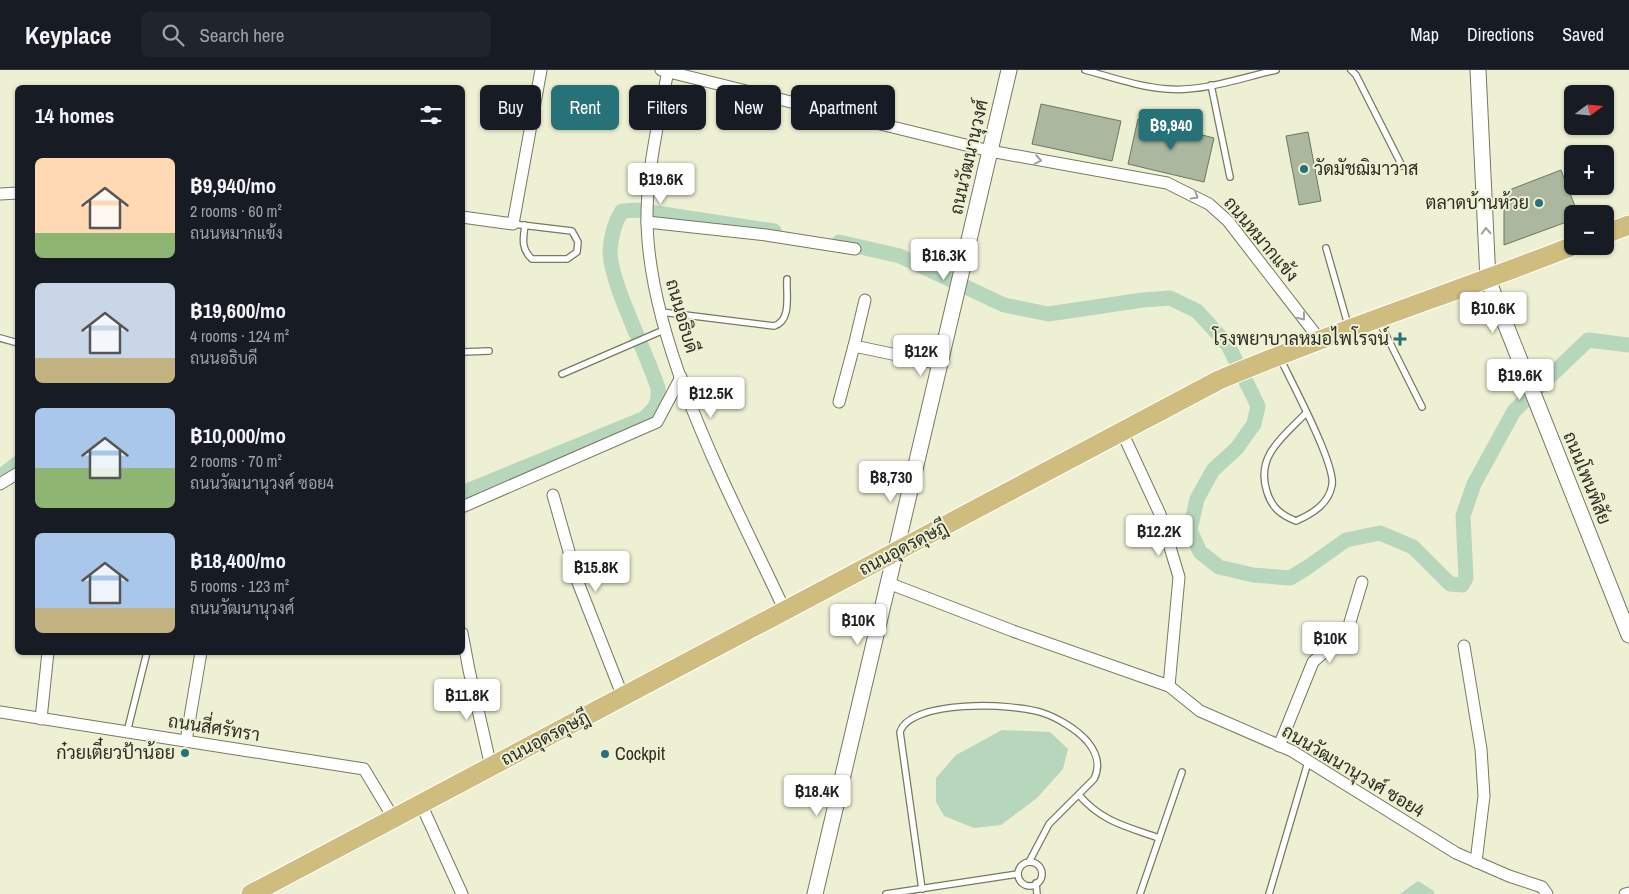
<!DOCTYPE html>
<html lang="en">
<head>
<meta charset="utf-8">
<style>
	body { margin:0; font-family:"Archivo Narrow",Sarabun,sans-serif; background:#20242c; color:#f1f3f6; height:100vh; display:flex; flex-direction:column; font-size:19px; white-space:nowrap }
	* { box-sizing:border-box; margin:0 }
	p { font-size:16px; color:#9ea1a6 }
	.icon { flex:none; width:28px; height:28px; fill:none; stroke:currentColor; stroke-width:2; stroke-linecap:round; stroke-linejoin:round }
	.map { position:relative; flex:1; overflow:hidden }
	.sheet { position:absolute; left:15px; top:15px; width:450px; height:570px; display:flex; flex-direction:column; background:#171b24; border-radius:8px; box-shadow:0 1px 4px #0004 }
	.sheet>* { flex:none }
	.top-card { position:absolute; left:480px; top:15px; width:475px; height:45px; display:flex; gap:10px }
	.needle { width:32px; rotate:74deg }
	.tools { position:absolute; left:1564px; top:15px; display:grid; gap:10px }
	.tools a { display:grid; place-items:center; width:50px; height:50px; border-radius:8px; background:#171b24; box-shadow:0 1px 4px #0004; font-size:25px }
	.price { position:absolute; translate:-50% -42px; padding:0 11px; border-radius:5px; background:#fff; color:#222; font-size:16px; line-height:32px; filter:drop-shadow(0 1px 2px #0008) }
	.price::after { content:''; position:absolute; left:50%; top:30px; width:15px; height:11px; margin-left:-8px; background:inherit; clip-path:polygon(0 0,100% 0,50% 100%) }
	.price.selected { background:#277179; color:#fff }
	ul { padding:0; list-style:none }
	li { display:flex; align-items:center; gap:15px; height:125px; padding:0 20px }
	li span { display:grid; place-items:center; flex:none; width:140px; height:100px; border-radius:8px; color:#555 }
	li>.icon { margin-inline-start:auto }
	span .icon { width:60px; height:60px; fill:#fffc; stroke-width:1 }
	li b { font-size:21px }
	h2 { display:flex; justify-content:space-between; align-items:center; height:60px; padding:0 20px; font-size:21px }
	.tag { padding:0 18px; border-radius:8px; background:#171b24; box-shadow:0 1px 4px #0004; font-size:18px; line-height:45px }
	.tag.selected { background:#277179; color:#fff }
	header { display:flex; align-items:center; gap:30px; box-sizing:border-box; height:70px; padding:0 25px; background:#171b24; border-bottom:1px solid #363941 }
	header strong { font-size:24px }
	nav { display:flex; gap:28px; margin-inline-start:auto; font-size:18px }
	.search { width:350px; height:45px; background:#20242c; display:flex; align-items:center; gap:12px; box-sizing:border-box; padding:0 18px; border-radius:8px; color:#9ea1a6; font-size:19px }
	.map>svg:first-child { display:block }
	.water { fill:#b6d7bb }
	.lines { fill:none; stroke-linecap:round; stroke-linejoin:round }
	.canal { stroke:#b6d7bb; stroke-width:15 }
	.building { fill:#abb89f; stroke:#6b7760 }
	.service-casing { stroke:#777960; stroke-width:8 }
	.minor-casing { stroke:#777960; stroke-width:13 }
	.tertiary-casing { stroke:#777960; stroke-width:17 }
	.primary-casing { stroke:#fff; stroke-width:21 }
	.service { stroke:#fff; stroke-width:5.5 }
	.minor { stroke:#fff; stroke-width:11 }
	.tertiary { stroke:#fff; stroke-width:15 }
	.primary { stroke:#cfbd80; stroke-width:19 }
	.oneway { stroke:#a0a19c }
	.poi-dot { fill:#277179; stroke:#eef0d4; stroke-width:2 }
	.labels { text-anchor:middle; stroke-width:4; stroke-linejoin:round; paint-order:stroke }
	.street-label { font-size:18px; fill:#2d2e23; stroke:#eef0d4 }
	.poi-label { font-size:18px; fill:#2d2e23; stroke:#eef0d4; text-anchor:end }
</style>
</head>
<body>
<header>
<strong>Keyplace</strong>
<div class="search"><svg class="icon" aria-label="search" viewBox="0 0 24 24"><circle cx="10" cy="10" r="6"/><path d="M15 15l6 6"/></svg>Search here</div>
<nav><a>Map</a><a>Directions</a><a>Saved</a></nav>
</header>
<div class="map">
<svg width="1629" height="824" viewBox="0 0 1629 824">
	<rect width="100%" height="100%" fill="#eef0d4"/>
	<g class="water">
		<path d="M1002,660L1050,662L1068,679L1063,699L1037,728L1001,755L974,758L944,746L936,732V708L956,685Z"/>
		<path d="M1418,811L1434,821V824H1400Z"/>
	</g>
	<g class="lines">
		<g class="canal">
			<path d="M839,172L900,186L1004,235L1048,244L1143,230L1170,228L1197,241L1228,275L1258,336L1254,354L1237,378L1213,400L1197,429L1190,460L1200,482L1219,497L1253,505L1290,508L1308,497L1346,470L1380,463L1413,477L1450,514L1462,515L1466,508L1463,446L1474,414L1514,341L1588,270L1629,275"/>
			<path d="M0,407L18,393"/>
			<path d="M462,423L643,349C655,339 659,334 658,318C647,283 610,213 610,181C611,166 614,153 622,141L637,140L774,161"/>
		</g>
	</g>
	<g class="building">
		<path d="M1041,34L1121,51L1112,91L1032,74Z"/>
		<path d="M1138,49L1214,68L1204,112L1128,94Z"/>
		<path d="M1308,62L1321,131L1299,135L1286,66Z"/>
		<path d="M1561,100L1578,144H1572V150L1504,175V122Z"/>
	</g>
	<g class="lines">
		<defs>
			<g id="service">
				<path d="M1085,0C1111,7 1139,17 1167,19C1203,22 1241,8 1276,0"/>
				<path d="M1351,0L1356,5L1402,96"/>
				<path d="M1211,15L1230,107"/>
				<path d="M513,154L572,161L578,172L577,182L567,189H532C521,179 523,169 525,155"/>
				<path d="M1326,178L1348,255"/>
				<path d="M661,242L774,256C792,251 786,224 787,209"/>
				<path d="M1379,251L1422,337"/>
				<path d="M0,268L18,273"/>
				<path d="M462,282L489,281"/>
				<path d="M1280,288C1291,311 1336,395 1332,415C1329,434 1312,444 1296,451C1281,445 1272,438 1267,422C1255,386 1283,367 1306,343"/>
				<path d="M562,304L666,259"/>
				<path d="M127,662L147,582"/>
				<path d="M1079,725C1102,752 1128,757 1159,768"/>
				<circle cx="1030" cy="804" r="12"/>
				<path d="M1036,813L1037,824"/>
				<path d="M922,819L900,662C911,629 1014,633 1043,643C1058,648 1076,659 1087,671C1097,683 1101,695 1094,709L1049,754L1029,792"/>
				<path d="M886,824L1018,804"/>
				<path d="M1140,824L1182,702"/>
				<path d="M1269,824L1308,692"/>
			</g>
			<g id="minor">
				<path d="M661,0L990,81L1167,113L1209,134L1228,151L1320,270"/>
				<path d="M668,0C659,51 646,102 647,154C651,281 732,427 785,541"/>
				<path d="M0,124L18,123"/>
				<path d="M462,147L513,154L541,0"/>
				<path d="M647,152L766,165L855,179"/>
				<path d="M854,276L865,230"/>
				<path d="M839,332L854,276L940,294"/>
				<path d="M1122,362L1160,444L1179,507L1169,616"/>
				<path d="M0,414L18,403"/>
				<path d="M553,425L577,510L623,627"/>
				<path d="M462,437L657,352L681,307"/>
				<path d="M888,513L1013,561L1169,616L1200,641L1292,681L1456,783L1509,806L1542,817L1547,824"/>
				<path d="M462,563L469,600L491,697"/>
				<path d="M1464,576L1481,679L1484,726L1476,792"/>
				<path d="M0,642L364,699L394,749"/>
				<path d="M41,649L48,582"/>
				<path d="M186,671L201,582"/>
				<path d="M1279,676L1313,592L1323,583L1344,572L1362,512"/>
				<path d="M421,734L462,824"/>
				<path d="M1625,824L1629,823"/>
			</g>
			<g id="tertiary">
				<path d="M1478,0L1488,210L1629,565"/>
				<path d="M815,824L1009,0"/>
			</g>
			<g id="primary">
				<path d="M1605,164L1629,155"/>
				<path d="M251,824L1219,310C1335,261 1456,222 1573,176"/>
			</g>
		</defs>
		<use href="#service" class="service-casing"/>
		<use href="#minor" class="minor-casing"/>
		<use href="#tertiary" class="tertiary-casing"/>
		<use href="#primary" class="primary-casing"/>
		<use href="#service" class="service"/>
		<use href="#minor" class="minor"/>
		<use href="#tertiary" class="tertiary"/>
		<use href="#primary" class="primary"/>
	</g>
	<defs><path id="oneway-chevron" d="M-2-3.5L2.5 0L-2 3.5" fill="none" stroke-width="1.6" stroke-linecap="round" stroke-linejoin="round" transform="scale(1.25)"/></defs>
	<g class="oneway">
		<use href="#oneway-chevron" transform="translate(1038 90) rotate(10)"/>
		<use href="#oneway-chevron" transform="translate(1195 126) rotate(30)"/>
		<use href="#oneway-chevron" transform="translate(1486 161) rotate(-93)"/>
		<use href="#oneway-chevron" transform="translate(1302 247) rotate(52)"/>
	</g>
	<g class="poi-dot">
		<circle cx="1304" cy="99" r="5"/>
		<circle cx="1539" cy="133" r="5"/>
		<path d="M1397.5 261.5h5v5h5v5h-5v5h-5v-5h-5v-5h5z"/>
		<circle cx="185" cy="683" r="5"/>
		<circle cx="605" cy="684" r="5"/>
	</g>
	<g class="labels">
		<g class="street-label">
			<text transform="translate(969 87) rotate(-77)" y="6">ถนนวัฒนานุวงศ์</text>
			<text transform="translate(1261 169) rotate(50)" y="6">ถนนหมากแข้ง</text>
			<text transform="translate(682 246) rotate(74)" y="6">ถนนอธิบดี</text>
			<text transform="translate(1587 408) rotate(68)" y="6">ถนนโพนพิสัย</text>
			<text transform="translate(903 478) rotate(-28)" y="6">ถนนอุดรดุษฎี</text>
			<text transform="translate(214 658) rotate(9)" y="6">ถนนสี่ศรัทรา</text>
			<text transform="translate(545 668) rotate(-28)" y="6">ถนนอุดรดุษฎี</text>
			<text transform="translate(1353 701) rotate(31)" y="6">ถนนวัฒนานุวงศ์ ซอย4</text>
		</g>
		<g class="poi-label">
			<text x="1314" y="105" text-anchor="start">วัดมัชฌิมาวาส</text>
			<text x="1529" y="139">ตลาดบ้านห้วย</text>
			<text x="1389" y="275">โรงพยาบาลหมอไพโรจน์</text>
			<text x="175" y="689">ก๋วยเตี๋ยวป้าน้อย</text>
			<text x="615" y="690" text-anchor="start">Cockpit</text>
		</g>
	</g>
</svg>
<div class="tools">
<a><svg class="needle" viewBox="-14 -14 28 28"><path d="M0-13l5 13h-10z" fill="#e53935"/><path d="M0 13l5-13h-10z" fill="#9ea1a6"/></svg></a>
<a>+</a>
<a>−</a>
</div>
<b class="price selected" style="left:1171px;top:81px">฿9,940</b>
<b class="price" style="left:661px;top:135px">฿19.6K</b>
<b class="price" style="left:944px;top:211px">฿16.3K</b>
<b class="price" style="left:1493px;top:264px">฿10.6K</b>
<b class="price" style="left:921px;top:307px">฿12K</b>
<b class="price" style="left:1520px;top:331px">฿19.6K</b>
<b class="price" style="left:711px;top:349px">฿12.5K</b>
<b class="price" style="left:891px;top:433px">฿8,730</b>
<b class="price" style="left:1159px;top:487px">฿12.2K</b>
<b class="price" style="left:596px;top:523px">฿15.8K</b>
<b class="price" style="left:858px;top:576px">฿10K</b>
<b class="price" style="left:1330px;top:594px">฿10K</b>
<b class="price" style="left:467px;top:651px">฿11.8K</b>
<b class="price" style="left:817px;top:747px">฿18.4K</b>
<div class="top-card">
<a class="tag">Buy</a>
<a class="tag selected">Rent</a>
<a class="tag">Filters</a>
<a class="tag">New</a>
<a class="tag">Apartment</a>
</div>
<section class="sheet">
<h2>14 homes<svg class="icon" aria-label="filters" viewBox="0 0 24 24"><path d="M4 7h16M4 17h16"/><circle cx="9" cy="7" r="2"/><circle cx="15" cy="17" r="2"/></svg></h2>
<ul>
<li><span style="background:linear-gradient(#ffd9b3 75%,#8fb573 0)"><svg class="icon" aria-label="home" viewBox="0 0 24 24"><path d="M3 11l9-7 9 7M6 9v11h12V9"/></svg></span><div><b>฿9,940/mo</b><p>2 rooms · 60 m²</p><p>ถนนหมากแข้ง</p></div></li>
<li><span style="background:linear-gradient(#c9d6e8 75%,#c2b280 0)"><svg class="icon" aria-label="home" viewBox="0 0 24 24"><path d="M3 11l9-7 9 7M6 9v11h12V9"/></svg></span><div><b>฿19,600/mo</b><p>4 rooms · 124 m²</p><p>ถนนอธิบดี</p></div></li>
<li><span style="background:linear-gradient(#a9c7e8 60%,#8fb573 0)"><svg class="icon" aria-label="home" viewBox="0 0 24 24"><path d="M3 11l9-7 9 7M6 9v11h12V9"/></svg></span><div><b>฿10,000/mo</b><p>2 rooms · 70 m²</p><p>ถนนวัฒนานุวงศ์ ซอย4</p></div></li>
<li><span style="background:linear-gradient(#a9c7e8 75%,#c2b280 0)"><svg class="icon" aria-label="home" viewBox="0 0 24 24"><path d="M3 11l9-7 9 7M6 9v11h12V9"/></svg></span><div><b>฿18,400/mo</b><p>5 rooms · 123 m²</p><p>ถนนวัฒนานุวงศ์</p></div></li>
</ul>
</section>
</div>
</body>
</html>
